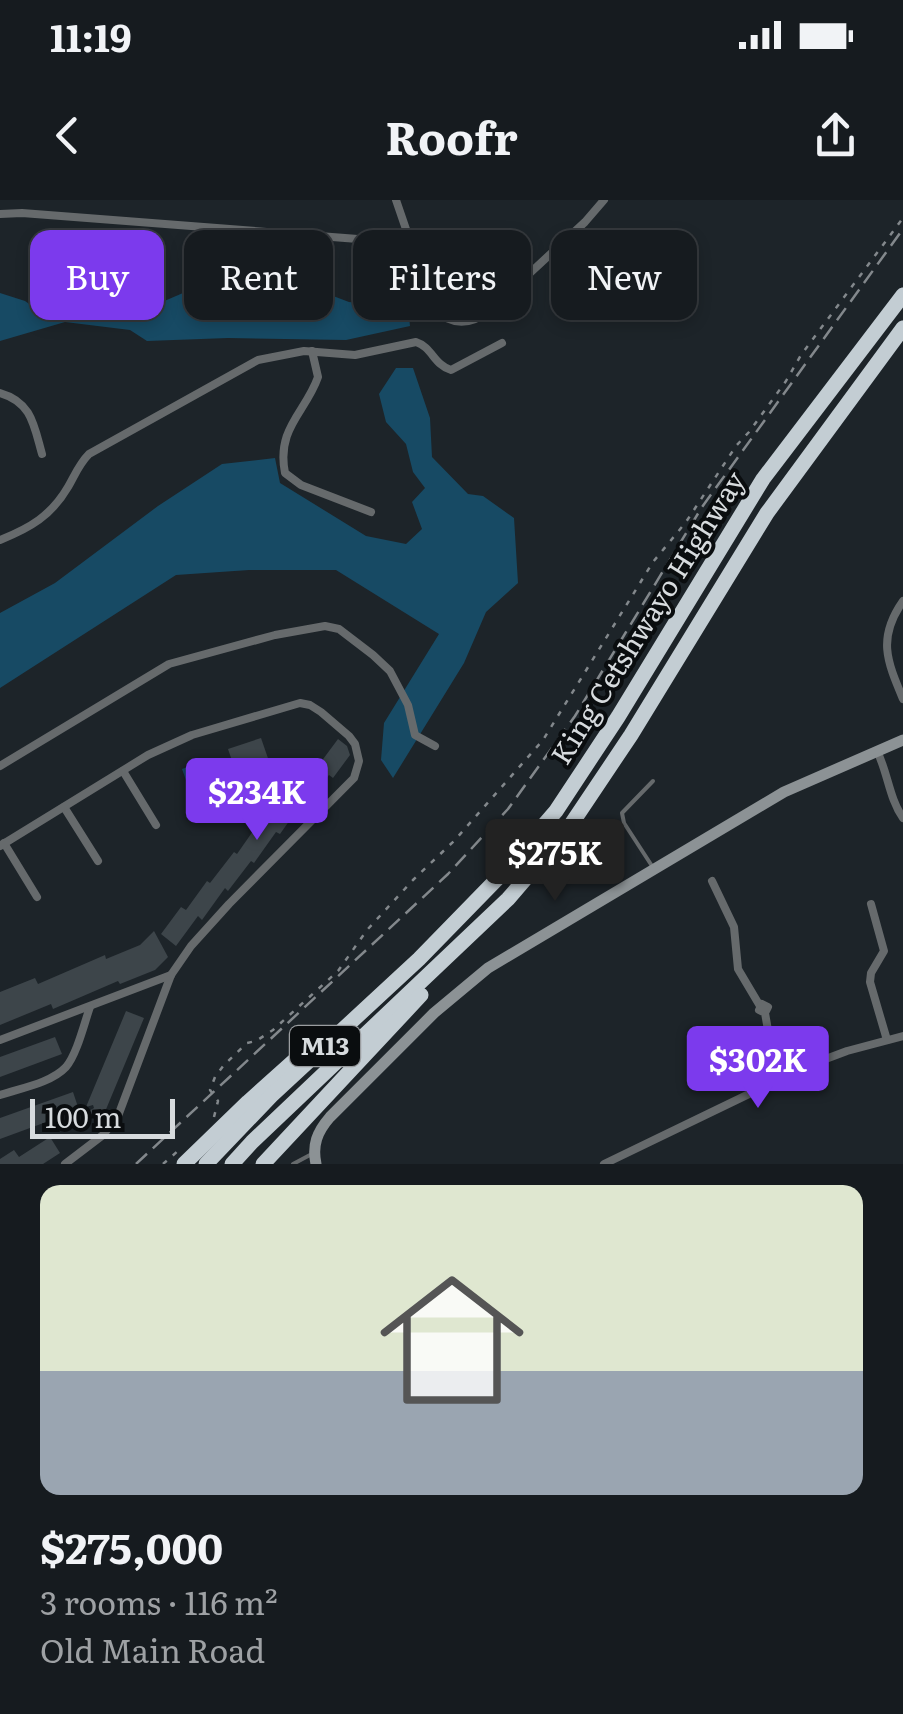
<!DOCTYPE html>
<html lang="en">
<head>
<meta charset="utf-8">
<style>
	body { margin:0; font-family:Literata,serif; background:#23282c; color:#f1f3f6; height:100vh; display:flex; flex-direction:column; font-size:38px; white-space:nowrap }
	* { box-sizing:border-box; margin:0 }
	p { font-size:32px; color:#9ea1a4 }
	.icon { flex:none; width:55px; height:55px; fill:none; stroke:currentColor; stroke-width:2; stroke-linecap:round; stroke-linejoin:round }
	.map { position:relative; height:964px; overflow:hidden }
	.details { display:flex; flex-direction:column; background:#161b1f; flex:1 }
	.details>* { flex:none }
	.banner { position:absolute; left:30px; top:30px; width:845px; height:90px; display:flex; gap:20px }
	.scale { position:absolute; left:30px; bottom:25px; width:145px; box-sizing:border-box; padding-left:10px; border:5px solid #d7dbde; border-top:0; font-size:28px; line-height:35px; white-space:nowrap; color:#d7dbde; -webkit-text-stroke:8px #0a0d0f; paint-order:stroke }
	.price { position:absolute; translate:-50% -85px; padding:0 22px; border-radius:10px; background:#7c3aed; color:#fff; font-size:32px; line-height:65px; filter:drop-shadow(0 2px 5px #0008) }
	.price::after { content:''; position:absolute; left:50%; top:60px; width:30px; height:22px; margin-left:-15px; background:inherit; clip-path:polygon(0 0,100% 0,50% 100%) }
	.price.active { background:#222; color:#fff }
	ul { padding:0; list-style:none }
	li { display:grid; align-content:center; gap:20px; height:530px; padding:0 40px }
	li span { display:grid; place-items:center; height:310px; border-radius:20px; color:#555 }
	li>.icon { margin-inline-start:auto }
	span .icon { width:180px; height:180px; fill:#fffc; stroke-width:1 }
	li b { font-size:42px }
	.pill { padding:0 35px; border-radius:20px; background:#161b1f; box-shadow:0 5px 15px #0003,0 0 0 2px #35393d; font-size:35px; line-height:90px }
	.pill.active { background:#7c3aed; color:#fff }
	.status { display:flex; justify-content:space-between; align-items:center; height:70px; padding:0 50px; background:#161b1f; direction:ltr }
	.status svg { height:28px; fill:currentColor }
	header { display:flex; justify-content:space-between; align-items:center; height:130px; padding:0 40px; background:#161b1f; font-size:45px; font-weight:700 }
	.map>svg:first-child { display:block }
	.green { fill:#174a64 }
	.building { fill:#3d454a }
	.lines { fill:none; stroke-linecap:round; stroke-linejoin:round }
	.path { stroke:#83888c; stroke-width:2.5; stroke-dasharray:5 8; stroke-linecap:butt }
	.lane { stroke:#666a6c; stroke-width:4 }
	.street { stroke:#666a6c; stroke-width:8 }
	.secondary { stroke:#8c9295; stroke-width:11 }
	.highway { stroke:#c3cdd3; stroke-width:15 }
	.rail { stroke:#83888c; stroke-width:2.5; stroke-dasharray:15 8; stroke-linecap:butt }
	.labels { text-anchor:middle; stroke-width:8; stroke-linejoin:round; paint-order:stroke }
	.shield { fill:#0a0d0f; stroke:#9a9da0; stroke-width:2.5 }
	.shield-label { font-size:25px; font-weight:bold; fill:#d7dbde }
	.street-label { font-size:28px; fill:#d7dbde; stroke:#0a0d0f }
</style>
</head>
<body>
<div class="status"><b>11:19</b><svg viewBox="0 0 49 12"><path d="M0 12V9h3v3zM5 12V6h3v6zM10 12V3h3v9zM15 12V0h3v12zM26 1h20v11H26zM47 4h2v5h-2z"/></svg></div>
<header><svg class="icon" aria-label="back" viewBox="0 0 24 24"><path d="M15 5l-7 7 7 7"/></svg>Roofr<svg class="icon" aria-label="share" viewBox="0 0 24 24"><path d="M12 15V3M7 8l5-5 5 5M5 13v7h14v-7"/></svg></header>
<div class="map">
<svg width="903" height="964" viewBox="0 0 903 964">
	<rect width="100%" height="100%" fill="#1d2429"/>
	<g class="green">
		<path d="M197,87L261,91L282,100L312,88L349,102L408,108L410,126L346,140L228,138L147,141L130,130L65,122L0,141V93L25,101L45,115L72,94L151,89L162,102Z"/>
		<path d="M396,168H413L430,218L432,257L468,294L483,296L514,318L518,383L486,412L464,463L393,578L381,560L384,523L439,434L336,370H249L176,375L0,488V413L55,383L158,306L222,264L275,258L280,283L366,336L406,344L422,329L412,302L425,288L413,272L406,244L386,222L379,194Z"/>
		<path d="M205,561L222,612L200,619L182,569Z"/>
	</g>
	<g class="building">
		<path d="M261,538L272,570L239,581L228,549Z"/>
		<path d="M338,539L347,546L350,555L333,578L329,575L306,606L302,603L280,634L276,632L254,663L251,661L228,691L225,688L202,720L198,716L176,746L161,734L181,707L186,710L207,681L210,683L234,652L237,654L258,624L262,627L285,595L288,598L311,567L315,570Z"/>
		<path d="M154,731L168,757L155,770L120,784L118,781L53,809L51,804L0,825V792L35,778L38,784L105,755L106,759L140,745Z"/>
		<path d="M126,811L144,818L102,919L87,912L94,908L93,905L86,907Z"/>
		<path d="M55,837L62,854L0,877V857Z"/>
		<path d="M73,892L79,910L0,939V918Z"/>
		<path d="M50,937L60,953L43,964H0V959L14,950L19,957Z"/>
	</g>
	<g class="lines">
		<g class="path">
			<path d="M214,917L218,901L210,890L215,877L224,865L247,843L256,841L273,830L338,771L367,730L413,680L455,640L543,540L653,362L686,322L736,246L749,232L786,181L801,155L903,18"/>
			<path d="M163,964L179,950"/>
		</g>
		<g class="lane">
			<path d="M652,666L624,623L622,613L653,581"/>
			<path d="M293,964L310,955"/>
		</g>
		<g class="street">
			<path d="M396,0L433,108C451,126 469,126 489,111L585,22L604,0"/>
			<path d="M0,14L22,13L384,41"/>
			<path d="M312,151L318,177C306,212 276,228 285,273L301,285L371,312"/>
			<path d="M0,193C32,202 34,226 42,254"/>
			<path d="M0,340C30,328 51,316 68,287C75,275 79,264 89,254L258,160L304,151L355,155L416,142C432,147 434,165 451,170L502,143"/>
			<path d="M903,401C877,438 887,461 903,499"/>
			<path d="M877,551C888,573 889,598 903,618"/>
			<path d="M0,566L169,464L275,435L325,426L339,429L373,455L390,471L408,505L415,535L435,546"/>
			<path d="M123,571L156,625"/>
			<path d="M64,607L98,661"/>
			<path d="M4,643L37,697"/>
			<path d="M0,646L148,555L192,535L300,503L310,505L321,512L349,536L355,544L359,561L354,578L229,704L191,746L171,775L118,916L103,935L65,964"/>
			<path d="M712,681L734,727L738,769L760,806"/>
			<path d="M871,704L884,751L871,773L870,782L887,840"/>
			<path d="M765,813L768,807L762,804L759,810L765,813L769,836L784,877"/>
			<path d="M0,840L171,775"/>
			<path d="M0,895C21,888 51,883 66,867C77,854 84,824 90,807"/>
			<path d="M604,964L807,866L847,851L903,836"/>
		</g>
		<path class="secondary" d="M316,964C312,945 317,932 330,917L434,813L488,768L784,592L903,540"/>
		<g class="highway">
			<path d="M184,964L248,902L316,841"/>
			<path d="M206,964L271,896L419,759L498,678L556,611L618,517L763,279L903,95"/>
			<path d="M232,964L252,942L508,699L568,629L631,535L767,313L903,128"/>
			<path d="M263,964L421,795"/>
		</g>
		<path class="rail" d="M136,964L448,674L508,609L575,516L702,307L903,29"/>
	</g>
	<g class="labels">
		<rect class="shield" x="290" y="826" width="70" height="40" rx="8"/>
		<g class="shield-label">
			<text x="325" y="855">M13</text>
		</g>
		<g class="street-label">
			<text transform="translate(648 418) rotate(-58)" y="10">King Cetshwayo Highway</text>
		</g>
	</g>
</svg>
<div class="scale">100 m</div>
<b class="price" style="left:257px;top:643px">$234K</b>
<b class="price active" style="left:555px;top:704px">$275K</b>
<b class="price" style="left:758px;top:911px">$302K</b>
<div class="banner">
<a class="pill active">Buy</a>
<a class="pill">Rent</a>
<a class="pill">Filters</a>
<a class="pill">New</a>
</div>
</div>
<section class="details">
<ul>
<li><span style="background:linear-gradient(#dfe7d0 60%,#9aa5b1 0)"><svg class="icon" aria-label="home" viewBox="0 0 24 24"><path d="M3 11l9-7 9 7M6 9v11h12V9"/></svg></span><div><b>$275,000</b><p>3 rooms · 116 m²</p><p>Old Main Road</p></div></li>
</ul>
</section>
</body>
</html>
